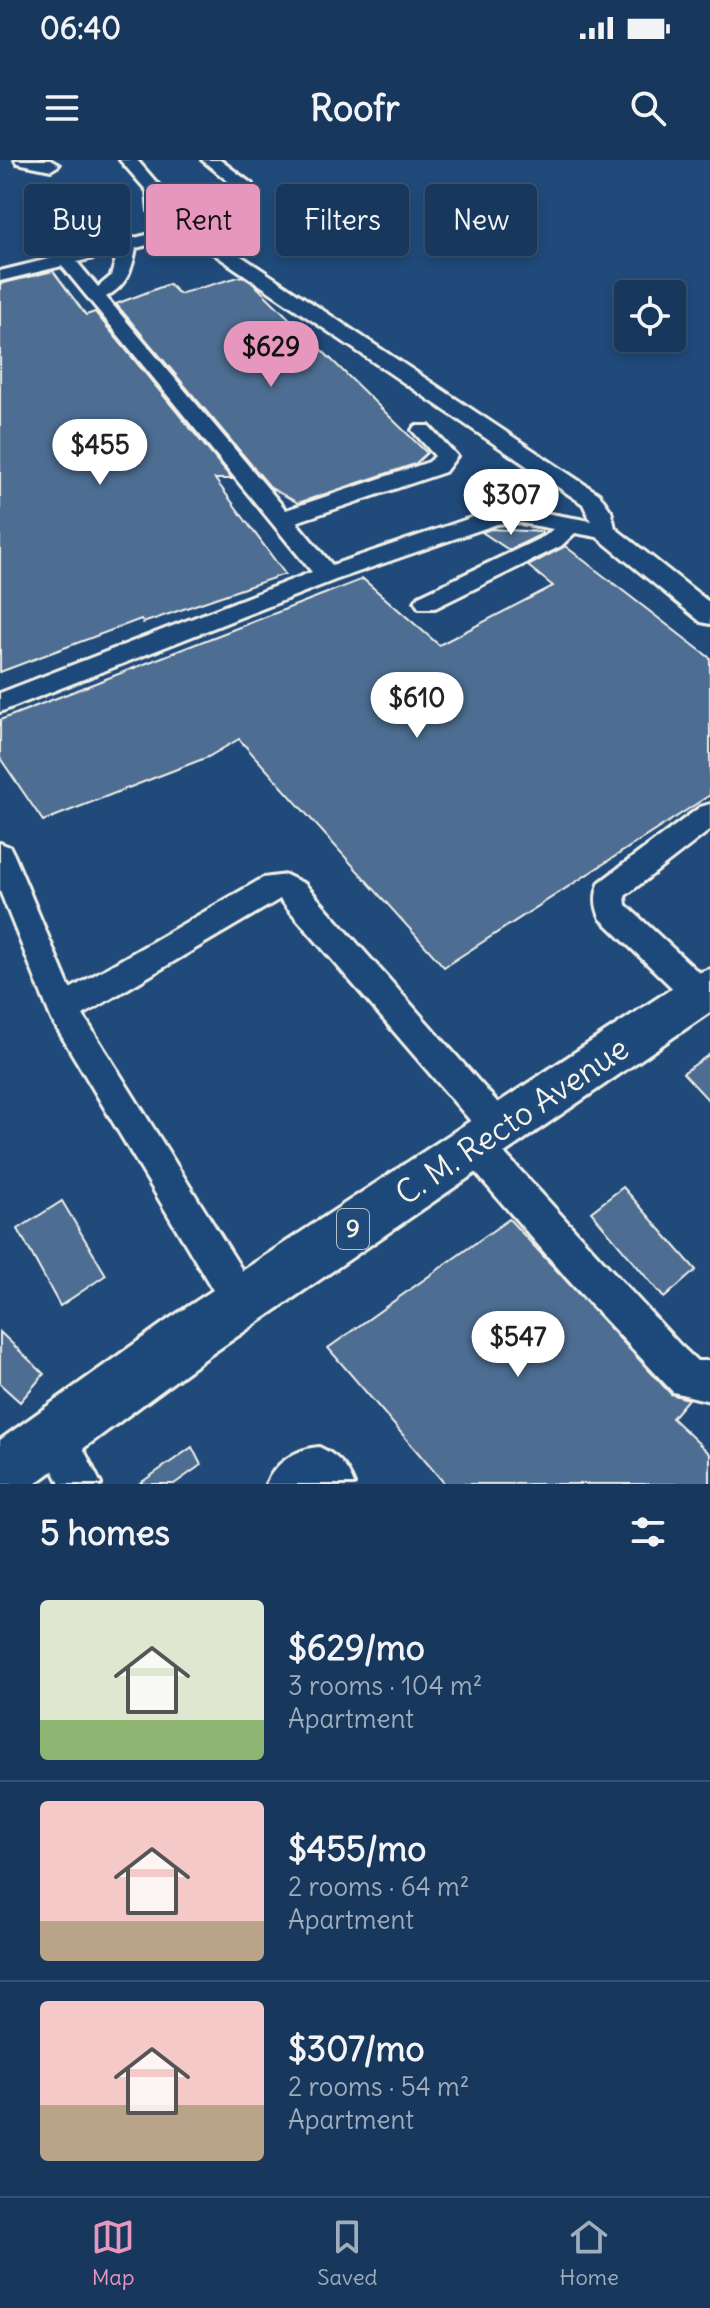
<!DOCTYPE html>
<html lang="en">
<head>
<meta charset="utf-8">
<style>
	body { margin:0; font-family:Delius,sans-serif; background:#244365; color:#f1f3f6; height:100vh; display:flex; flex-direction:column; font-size:30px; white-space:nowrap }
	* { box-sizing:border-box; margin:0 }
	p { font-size:26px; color:#9eacbb }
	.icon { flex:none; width:44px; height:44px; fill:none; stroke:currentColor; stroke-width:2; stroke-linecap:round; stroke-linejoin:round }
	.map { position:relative; height:1324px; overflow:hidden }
	.details { display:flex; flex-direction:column; background:#17385c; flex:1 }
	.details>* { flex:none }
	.banner { position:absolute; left:24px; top:24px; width:662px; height:72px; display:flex; gap:16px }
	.fabs { position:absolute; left:614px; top:120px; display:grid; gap:16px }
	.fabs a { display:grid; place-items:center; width:72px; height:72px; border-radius:8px; background:#17385c; box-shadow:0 4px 12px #0003,0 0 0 2px #365272; font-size:40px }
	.price { position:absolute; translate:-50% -68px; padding:0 18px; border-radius:28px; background:#fff; color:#222; font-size:26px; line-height:52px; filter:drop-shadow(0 2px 4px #0008) }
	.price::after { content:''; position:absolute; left:50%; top:48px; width:24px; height:18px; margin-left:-12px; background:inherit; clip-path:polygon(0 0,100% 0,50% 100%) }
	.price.selected { background:#e797bd; color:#111 }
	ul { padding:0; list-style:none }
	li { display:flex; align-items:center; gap:24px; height:200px; padding:0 40px }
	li+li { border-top:2px solid #365272 }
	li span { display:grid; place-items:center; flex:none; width:224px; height:160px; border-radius:8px; color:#555 }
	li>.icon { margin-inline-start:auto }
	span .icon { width:96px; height:96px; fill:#fffc; stroke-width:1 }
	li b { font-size:34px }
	h2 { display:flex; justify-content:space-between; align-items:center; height:96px; padding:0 40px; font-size:34px }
	.pill { padding:0 28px; border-radius:8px; background:#17385c; box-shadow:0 4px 12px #0003,0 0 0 2px #365272; font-size:28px; line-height:72px }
	.pill.selected { background:#e797bd; color:#111 }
	.status { display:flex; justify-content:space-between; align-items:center; height:56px; padding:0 40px; background:#17385c; direction:ltr }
	.status svg { height:22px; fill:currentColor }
	header { display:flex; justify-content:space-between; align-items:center; height:104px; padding:0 40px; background:#17385c; font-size:36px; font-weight:800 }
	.tabs { display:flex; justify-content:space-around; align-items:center; height:112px; border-top:2px solid #365272; background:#17385c; font-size:22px; color:#9eacbb }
	.tabs a { display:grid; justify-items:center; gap:4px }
	.tabs .selected { color:#e797bd }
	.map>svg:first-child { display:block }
	.building { fill:#4d6e92; stroke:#f4f1e8; stroke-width:2 }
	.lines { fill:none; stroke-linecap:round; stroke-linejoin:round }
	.minor-casing { stroke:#f4f1e8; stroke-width:6 }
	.highway-casing { stroke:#f4f1e8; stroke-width:6 }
	.minor { fill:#1f4a7a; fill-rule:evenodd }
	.highway { fill:#1f4a7a; fill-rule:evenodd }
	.labels { text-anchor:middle; stroke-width:8; stroke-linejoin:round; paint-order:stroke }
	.shield { fill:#1f4a7a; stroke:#b4bfc7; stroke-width:2 }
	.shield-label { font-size:24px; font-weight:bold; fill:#f4f1e8 }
	.near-street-label { font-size:32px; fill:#f4f1e8; stroke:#1f4a7a }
</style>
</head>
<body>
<div class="status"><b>06:40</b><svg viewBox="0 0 49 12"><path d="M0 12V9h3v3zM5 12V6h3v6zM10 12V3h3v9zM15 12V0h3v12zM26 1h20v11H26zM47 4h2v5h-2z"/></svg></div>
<header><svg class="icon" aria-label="menu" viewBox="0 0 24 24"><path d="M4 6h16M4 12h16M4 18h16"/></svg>Roofr<svg class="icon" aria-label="search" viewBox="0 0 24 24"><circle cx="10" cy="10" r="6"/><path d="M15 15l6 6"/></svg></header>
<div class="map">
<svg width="710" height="1324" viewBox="0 0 710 1324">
	<rect width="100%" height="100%" fill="#1f4a7a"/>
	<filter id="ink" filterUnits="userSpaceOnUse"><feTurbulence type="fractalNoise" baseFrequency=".0125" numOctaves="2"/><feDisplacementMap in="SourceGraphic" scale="16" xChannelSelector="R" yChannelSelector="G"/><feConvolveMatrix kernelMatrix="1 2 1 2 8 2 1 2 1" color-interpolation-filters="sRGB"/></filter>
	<g filter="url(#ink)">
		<g class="building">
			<path d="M53,111L86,155L95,152L232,319H215L285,414L143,463L141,459L0,512V124Z"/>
			<path d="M242,116L254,124L427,293L415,304L298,343L271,328L116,144L169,124L179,134Z"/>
			<path d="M491,369L542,372V374L509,390L482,372Z"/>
			<path d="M565,386L710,498V635L444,807L239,579L208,597L43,661L0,598V560L363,419L439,485L553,426L528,406Z"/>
			<path d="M710,894V942L683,913Z"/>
			<path d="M623,1027L696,1110L664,1138L591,1052Z"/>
			<path d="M62,1041L106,1115L60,1146L18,1069Z"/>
			<path d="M509,1059L671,1234L688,1239L672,1258L710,1294V1324H445L328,1188Z"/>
			<path d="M0,1172L44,1214L20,1242L0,1224Z"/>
			<path d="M192,1287L201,1305L174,1324H139Z"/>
		</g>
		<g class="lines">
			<defs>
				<g id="minor">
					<path d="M15,0H50L59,5L51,10L17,3Z"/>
					<path d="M120,0H137L163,30L166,50L234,26L202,0H220L252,24V30L174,58L183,67L199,68L599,334L611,351L615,368L710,443V464L701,462L597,377L575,373L561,386L435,448H419L415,442L419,436L545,376L553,369L516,362L497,364L335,420L0,552V533L312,412L62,106L0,121V111L167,70L149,51L147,31ZM180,77H189L583,344L591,361L516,348L494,350L332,405L296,362L445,312L457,296L429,266H415L412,270L435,296L429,302L286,350L106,137C127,125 132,110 136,88ZM118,92L111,116L98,127L77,102Z"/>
					<path d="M710,644V670L625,736L626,745L710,823V844L700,848L689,844L601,759C595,747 594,735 600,722L700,647Z"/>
					<path d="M0,683L10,687L14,695L70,829L263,718L286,715L305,724L512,959L517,970L512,981L496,984L680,1185L697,1201H710V1241L673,1232L571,1123L464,999L459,987L464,975L476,971L481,973L280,739L83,855L255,1131L260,1144L255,1157L242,1162L229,1157L52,860L0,731Z"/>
					<path d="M55,1254L69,1260L101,1324H60L35,1274L41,1260Z"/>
					<path d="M319,1287C337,1295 347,1306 354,1324H266C275,1303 296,1289 319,1287Z"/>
				</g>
				<path id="highway" d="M710,809V852L210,1195L35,1324H0V1280L172,1157L694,814Z"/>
			</defs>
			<use href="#minor" class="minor-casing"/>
			<use href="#highway" class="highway-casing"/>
			<use href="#minor" class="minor"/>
			<use href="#highway" class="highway"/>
		</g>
	</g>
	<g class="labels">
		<rect class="shield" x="337" y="1049" width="32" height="40" rx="6"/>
		<g class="shield-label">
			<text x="353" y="1077">9</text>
		</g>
		<g class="near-street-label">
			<text transform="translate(512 961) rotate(-34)" y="11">C. M. Recto Avenue</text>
		</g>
	</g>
</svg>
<div class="fabs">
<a><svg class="icon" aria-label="locate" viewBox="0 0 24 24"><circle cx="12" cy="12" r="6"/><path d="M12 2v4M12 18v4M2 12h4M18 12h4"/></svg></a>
</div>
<b class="price selected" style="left:271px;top:229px">$629</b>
<b class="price" style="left:100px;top:327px">$455</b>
<b class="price" style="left:511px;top:377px">$307</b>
<b class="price" style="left:417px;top:580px">$610</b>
<b class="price" style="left:518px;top:1219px">$547</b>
<div class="banner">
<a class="pill">Buy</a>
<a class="pill selected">Rent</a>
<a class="pill">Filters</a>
<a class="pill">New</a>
</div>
</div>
<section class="details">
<h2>5 homes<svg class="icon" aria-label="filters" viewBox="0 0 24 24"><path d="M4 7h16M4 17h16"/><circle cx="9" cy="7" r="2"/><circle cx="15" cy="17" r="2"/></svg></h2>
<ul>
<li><span style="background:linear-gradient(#dfe7d0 75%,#8fb573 0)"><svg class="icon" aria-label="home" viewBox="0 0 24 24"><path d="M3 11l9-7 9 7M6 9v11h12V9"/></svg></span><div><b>$629/mo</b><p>3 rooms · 104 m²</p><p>Apartment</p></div></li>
<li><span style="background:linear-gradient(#f6c9c9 75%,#b9a48a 0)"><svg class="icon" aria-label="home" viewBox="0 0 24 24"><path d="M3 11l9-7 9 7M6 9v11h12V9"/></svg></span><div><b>$455/mo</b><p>2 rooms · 64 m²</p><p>Apartment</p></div></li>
<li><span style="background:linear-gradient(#f6c9c9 65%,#b9a48a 0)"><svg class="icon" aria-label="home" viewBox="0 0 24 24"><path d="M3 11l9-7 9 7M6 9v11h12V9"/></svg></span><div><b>$307/mo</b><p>2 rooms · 54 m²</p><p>Apartment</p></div></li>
</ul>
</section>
<nav class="tabs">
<a class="selected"><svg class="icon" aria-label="map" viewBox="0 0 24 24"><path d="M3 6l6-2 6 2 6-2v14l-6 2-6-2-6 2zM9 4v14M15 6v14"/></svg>Map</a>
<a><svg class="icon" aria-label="saved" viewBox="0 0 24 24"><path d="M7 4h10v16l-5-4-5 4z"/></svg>Saved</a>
<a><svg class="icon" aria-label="home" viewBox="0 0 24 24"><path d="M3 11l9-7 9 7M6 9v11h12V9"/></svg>Home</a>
</nav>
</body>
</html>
